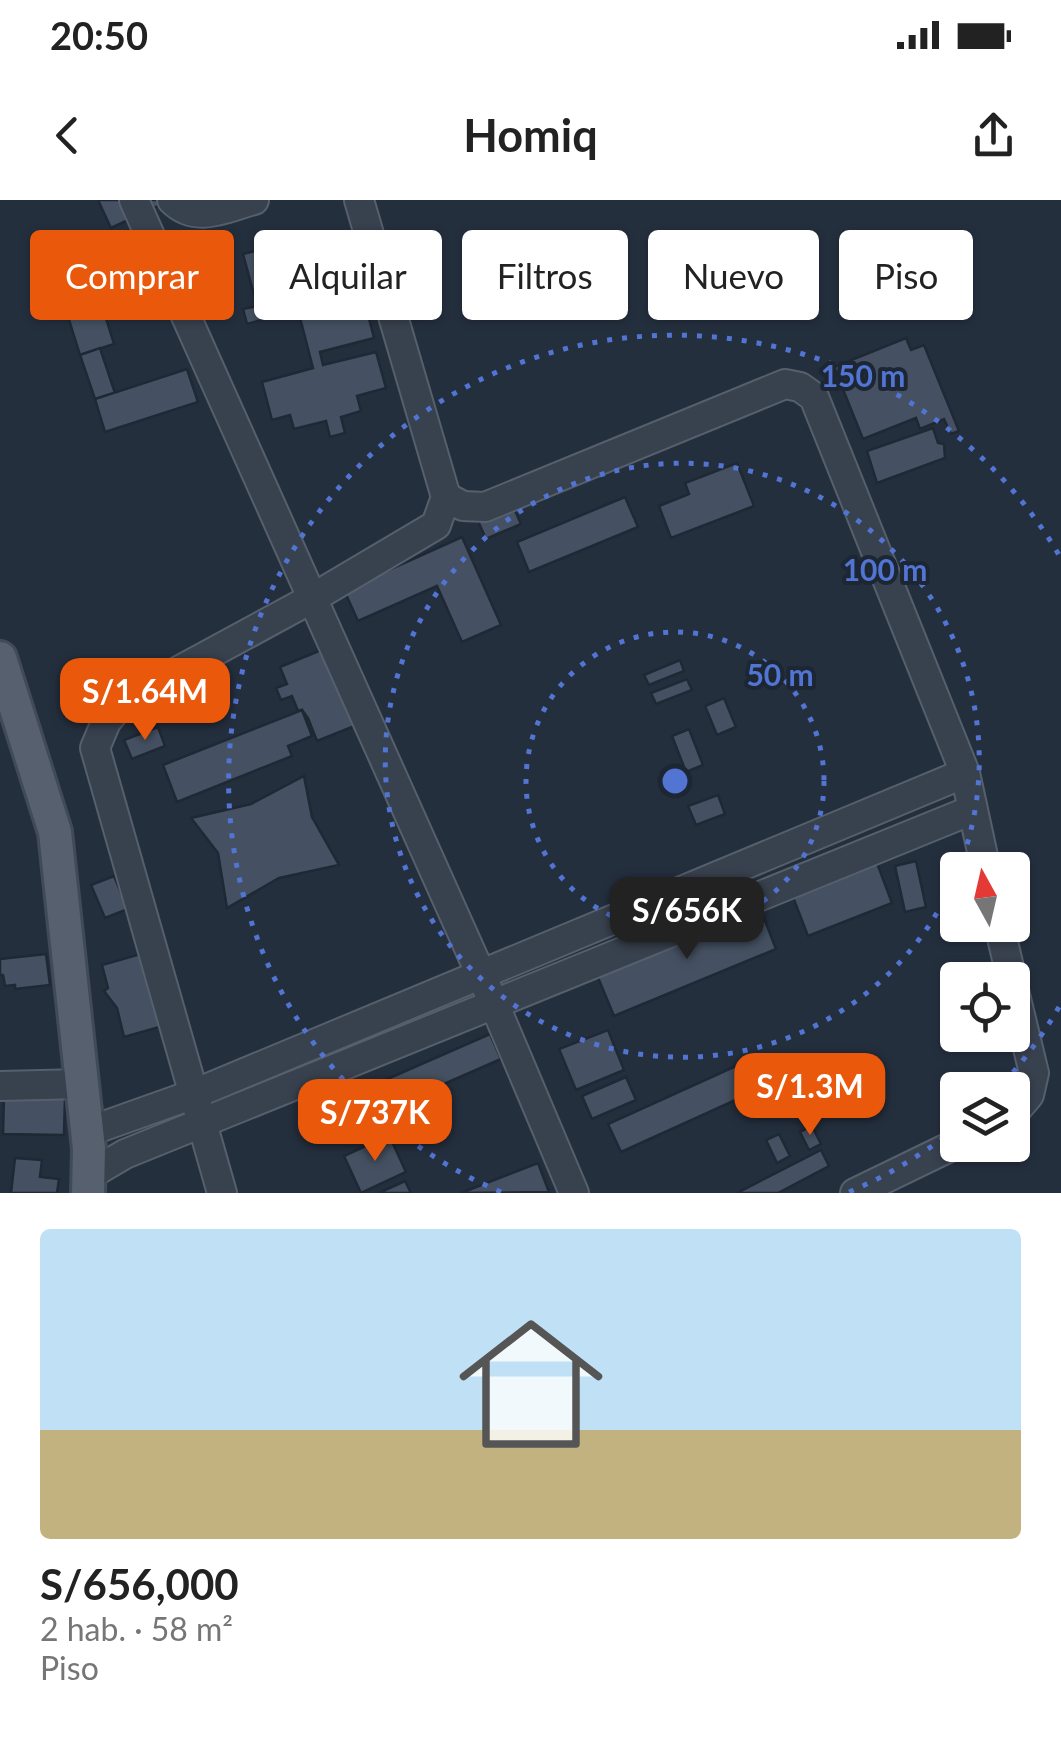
<!DOCTYPE html>
<html lang="es">
<head>
<meta charset="utf-8">
<style>
	body { margin:0; font-family:Lato,sans-serif; background:#f2f2f2; color:#222; height:100vh; display:flex; flex-direction:column; font-size:38px; white-space:nowrap }
	* { box-sizing:border-box; margin:0 }
	p { font-size:32px; color:#767676 }
	.icon { flex:none; width:55px; height:55px; fill:none; stroke:currentColor; stroke-width:2; stroke-linecap:round; stroke-linejoin:round }
	.map { position:relative; height:993px; overflow:hidden }
	.details { display:flex; flex-direction:column; background:#fff; flex:1 }
	.details>* { flex:none }
	.hud { position:absolute; left:30px; top:30px; width:1002px; height:90px; display:flex; gap:20px }
	.needle { width:65px; rotate:352deg }
	.tools { position:absolute; left:940px; top:652px; display:grid; gap:20px }
	.tools a { display:grid; place-items:center; width:90px; height:90px; border-radius:10px; background:#fff; box-shadow:0 2px 8px #0004; font-size:50px }
	.price { position:absolute; translate:-50% -85px; padding:0 22px; border-radius:20px; background:#ea580c; color:#fff; font-size:32px; line-height:65px; filter:drop-shadow(0 2px 5px #0008) }
	.price::after { content:''; position:absolute; left:50%; top:60px; width:30px; height:22px; margin-left:-15px; background:inherit; clip-path:polygon(0 0,100% 0,50% 100%) }
	.price.active { background:#222; color:#fff }
	ul { padding:0; list-style:none }
	li { display:grid; align-content:center; gap:20px; height:530px; padding:0 40px }
	li+li { border-top:2px solid #e0e0e0 }
	li span { display:grid; place-items:center; height:310px; border-radius:10px; color:#555 }
	li>.icon { margin-inline-start:auto }
	span .icon { width:180px; height:180px; fill:#fffc; stroke-width:1 }
	li b { font-size:42px }
	.pill { padding:0 35px; border-radius:10px; background:#fff; box-shadow:0 2px 8px #0004; font-size:35px; line-height:90px }
	.pill.active { background:#ea580c; color:#fff }
	.status { display:flex; justify-content:space-between; align-items:center; height:70px; padding:0 50px; background:#fff; direction:ltr }
	.status svg { height:28px; fill:currentColor }
	header { display:flex; justify-content:space-between; align-items:center; height:130px; padding:0 40px; background:#fff; font-size:45px; font-weight:700 }
	.map>svg:first-child { display:block }
	.building { fill:#455162; stroke:#1f2835; stroke-width:2.5 }
	.lines { fill:none; stroke-linecap:round; stroke-linejoin:round }
	.minor-casing { stroke:#565f6c; stroke-width:32 }
	.major-casing { stroke:#414a57; stroke-width:38 }
	.minor { stroke:#38414e; stroke-width:28 }
	.major { stroke:#56606e; stroke-width:32 }
	.ring { fill:none; stroke:#5274d3; stroke-width:5; stroke-dasharray:5 10 }
	.centre { fill:#5274d3; stroke:#1d2633; stroke-width:5 }
	.ring-label { font-size:30px; text-anchor:middle; font-weight:bold; fill:#5274d3; stroke:#1d2633; stroke-width:8; stroke-linejoin:round; paint-order:stroke }
</style>
</head>
<body>
<div class="status"><b>20:50</b><svg viewBox="0 0 49 12"><path d="M0 12V9h3v3zM5 12V6h3v6zM10 12V3h3v9zM15 12V0h3v12zM26 1h20v11H26zM47 4h2v5h-2z"/></svg></div>
<header><svg class="icon" aria-label="back" viewBox="0 0 24 24"><path d="M15 5l-7 7 7 7"/></svg>Homiq<svg class="icon" aria-label="share" viewBox="0 0 24 24"><path d="M12 15V3M7 8l5-5 5 5M5 13v7h14v-7"/></svg></header>
<div class="map">
<svg width="1061" height="993" viewBox="0 0 1061 993">
	<rect width="100%" height="100%" fill="#242f3e"/>
	<g class="building">
		<path d="M98,0H171L111,28Z"/>
		<path d="M289,42L297,71L339,60L344,82L367,76L371,93L363,95L374,138L320,152L323,165L376,152L386,188L357,196L361,211L341,217L345,233L330,237L326,221L294,229L290,215L272,220L262,182L313,168L298,110L247,124L243,109L257,106L243,54Z"/>
		<path d="M936,46L939,65L916,72L911,51Z"/>
		<path d="M951,67L952,80L930,82L929,69Z"/>
		<path d="M100,99L114,144L80,155L66,110Z"/>
		<path d="M906,138L911,150L924,145L959,231L951,234L944,219L920,229L916,218L863,239L834,167Z"/>
		<path d="M100,148L115,193L95,199L80,155Z"/>
		<path d="M187,169L198,202L105,232L95,199Z"/>
		<path d="M933,228L938,243L944,244L945,258L877,283L867,251Z"/>
		<path d="M737,263L754,306L671,338L659,306L689,294L685,283Z"/>
		<path d="M625,297L638,327L529,372L517,342Z"/>
		<path d="M513,306L521,324L486,339L478,321Z"/>
		<path d="M462,337L501,425L462,442L437,386L358,421L344,390Z"/>
		<path d="M331,446L362,523L317,541L308,518L302,510L298,511L292,496L281,500L276,488L287,484L280,467Z"/>
		<path d="M680,460L684,471L649,485L644,475Z"/>
		<path d="M687,479L692,490L656,504L651,493Z"/>
		<path d="M724,498L736,527L717,535L705,506Z"/>
		<path d="M302,510L312,536L288,546L292,556L177,602L163,565Z"/>
		<path d="M158,527L165,546L132,559L124,540Z"/>
		<path d="M689,529L703,565L686,572L672,536Z"/>
		<path d="M304,576L312,617L339,665L279,678L227,708L218,653L191,618L251,604Z"/>
		<path d="M718,595L725,614L696,625L688,606Z"/>
		<path d="M916,661L926,707L905,712L895,666Z"/>
		<path d="M877,663L892,703L808,736L793,697Z"/>
		<path d="M114,676L128,709L105,718L91,685Z"/>
		<path d="M760,708L776,749L614,816L597,775Z"/>
		<path d="M144,753L163,826L124,837L117,808L104,791L108,788L102,765Z"/>
		<path d="M46,754L50,785L15,789V785L5,786L3,775H0V759Z"/>
		<path d="M608,830L624,870L576,890L559,849Z"/>
		<path d="M490,834L501,859L323,937L312,912Z"/>
		<path d="M747,861L760,889L621,952L608,924Z"/>
		<path d="M626,877L636,900L592,919L582,896Z"/>
		<path d="M4,896L65,897L64,935L3,934Z"/>
		<path d="M812,926L821,944L809,950L800,932Z"/>
		<path d="M779,934L790,956L777,963L766,940Z"/>
		<path d="M389,935L406,972L361,993L344,956Z"/>
		<path d="M821,950L829,966L778,993H737Z"/>
		<path d="M15,958L42,960L40,977L59,979L57,993H11Z"/>
		<path d="M538,963L549,992L461,993Z"/>
		<path d="M405,981L411,993H379Z"/>
	</g>
	<g class="lines">
		<defs>
			<g id="minor">
				<path d="M134,0L495,806L574,993"/>
				<path d="M172,0C196,24 225,8 254,0"/>
				<path d="M446,297L463,306L485,307L785,184L800,187L814,197L965,573L986,670"/>
				<path d="M999,725L1012,780"/>
				<path d="M1012,782L1034,873L1029,895L1012,915"/>
				<path d="M0,886L82,884"/>
				<path d="M87,932L194,894L965,573"/>
				<path d="M91,974L125,954L972,610"/>
				<path d="M222,993L95,548L106,522L123,501L311,399L436,325L446,297L359,0"/>
				<path d="M855,993L958,943"/>
			</g>
			<path id="major" d="M0,458L55,632L89,949L88,993"/>
		</defs>
		<use href="#minor" class="minor-casing"/>
		<use href="#major" class="major-casing"/>
		<use href="#minor" class="minor"/>
		<use href="#major" class="major"/>
	</g>
	<g class="ring">
		<circle cx="675" cy="581" r="149"/>
		<path d="M957 673A297 297 0 1 1 959 668"/>
		<path d="M1059 807A446 446 0 0 1 999 888M956 928A446 446 0 0 1 849 992M501 992A446 446 0 1 1 1059 355"/>
	</g>
	<circle cx="675" cy="581" r="15" class="centre"/>
	<g class="ring-label">
		<text x="863" y="187">150 m</text>
		<text x="885" y="381">100 m</text>
		<text x="780" y="486">50 m</text>
	</g>
</svg>
<div class="tools">
<a><svg class="needle" viewBox="-14 -14 28 28"><path d="M0-13l5 13h-10z" fill="#e53935"/><path d="M0 13l5-13h-10z" fill="#767676"/></svg></a>
<a><svg class="icon" aria-label="locate" viewBox="0 0 24 24"><circle cx="12" cy="12" r="6"/><path d="M12 2v4M12 18v4M2 12h4M18 12h4"/></svg></a>
<a><svg class="icon" aria-label="layers" viewBox="0 0 24 24"><path d="M12 4l9 5-9 5-9-5zM3 14l9 5 9-5"/></svg></a>
</div>
<b class="price" style="left:145px;top:543px">S/1.64M</b>
<b class="price active" style="left:687px;top:762px">S/656K</b>
<b class="price" style="left:810px;top:938px">S/1.3M</b>
<b class="price" style="left:375px;top:964px">S/737K</b>
<div class="hud">
<a class="pill active">Comprar</a>
<a class="pill">Alquilar</a>
<a class="pill">Filtros</a>
<a class="pill">Nuevo</a>
<a class="pill">Piso</a>
</div>
</div>
<section class="details">
<ul>
<li><span style="background:linear-gradient(#bfe0f5 65%,#c2b280 0)"><svg class="icon" aria-label="home" viewBox="0 0 24 24"><path d="M3 11l9-7 9 7M6 9v11h12V9"/></svg></span><div><b>S/656,000</b><p>2 hab. · 58 m²</p><p>Piso</p></div></li>
</ul>
</section>
</body>
</html>
